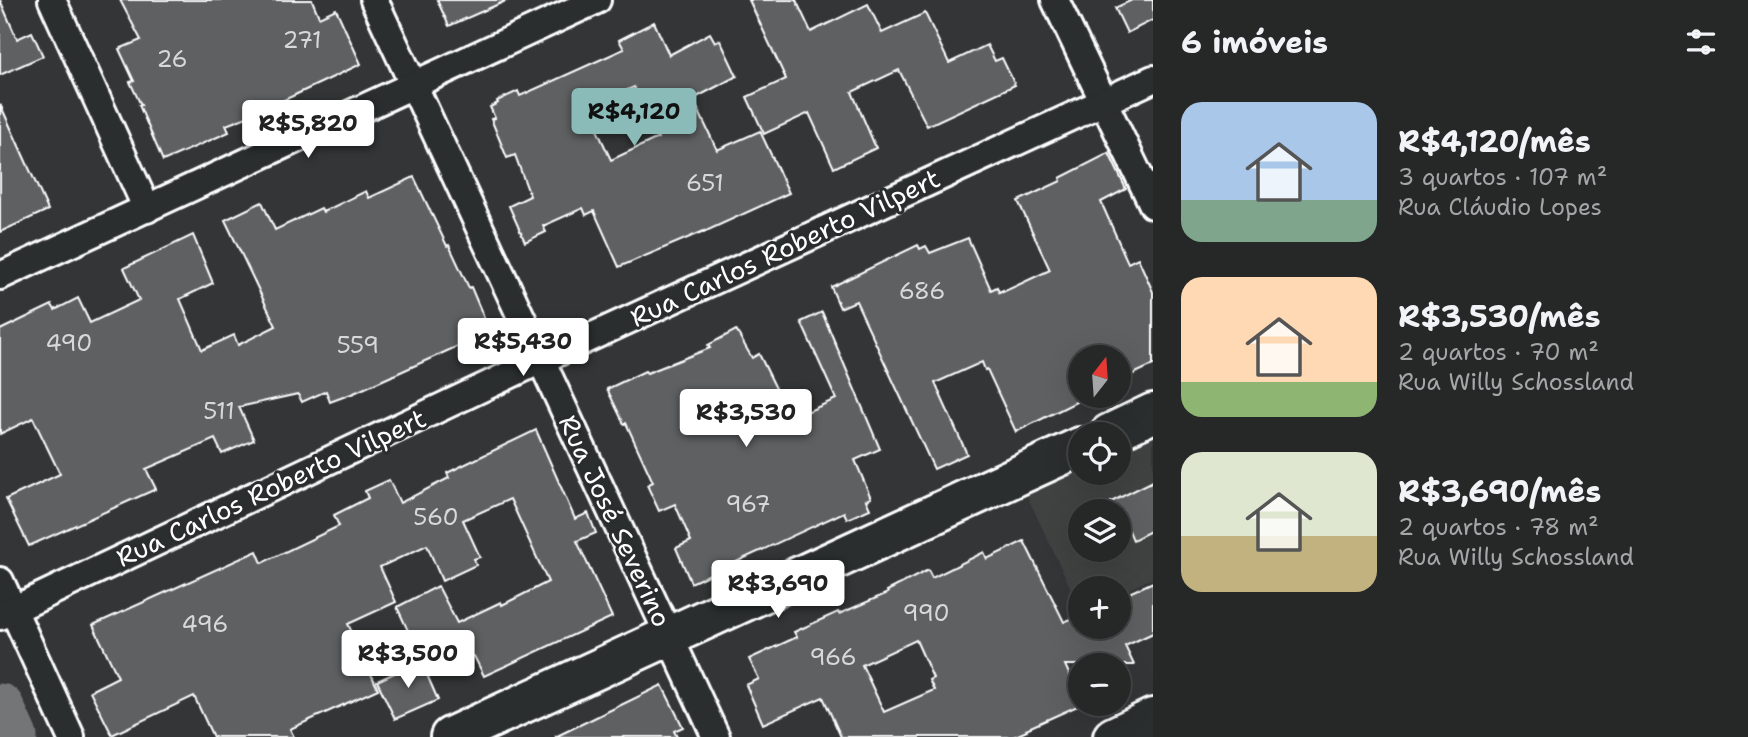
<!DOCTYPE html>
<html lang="pt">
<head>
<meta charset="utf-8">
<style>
	body { margin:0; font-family:"Shantell Sans",sans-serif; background:#323434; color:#f1f3f6; height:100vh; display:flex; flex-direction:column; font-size:26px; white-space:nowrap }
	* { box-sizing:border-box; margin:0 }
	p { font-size:23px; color:#a4a6a8 }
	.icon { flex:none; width:38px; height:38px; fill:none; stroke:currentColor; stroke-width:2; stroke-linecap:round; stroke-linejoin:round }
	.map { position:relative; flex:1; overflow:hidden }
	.details { display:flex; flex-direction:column; background:#262828; width:595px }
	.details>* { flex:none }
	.needle { width:46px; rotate:17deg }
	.tools { position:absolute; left:1068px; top:345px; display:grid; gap:14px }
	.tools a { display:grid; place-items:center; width:63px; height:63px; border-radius:50%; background:#262828; box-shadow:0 7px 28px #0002,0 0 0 2px #424445; font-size:35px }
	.price { position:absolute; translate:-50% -60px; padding:0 16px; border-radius:7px; background:#fff; color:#222; font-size:23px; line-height:46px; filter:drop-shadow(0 2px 4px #0008) }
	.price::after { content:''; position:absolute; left:50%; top:42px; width:21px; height:16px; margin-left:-10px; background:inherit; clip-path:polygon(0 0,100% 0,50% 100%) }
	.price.current { background:#8bbbb9; color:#111 }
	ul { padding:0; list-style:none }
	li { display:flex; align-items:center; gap:21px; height:175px; padding:0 28px }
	li span { display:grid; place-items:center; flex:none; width:196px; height:140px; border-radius:21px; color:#555 }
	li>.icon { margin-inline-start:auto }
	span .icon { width:84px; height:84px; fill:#fffc; stroke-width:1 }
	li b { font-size:30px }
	h2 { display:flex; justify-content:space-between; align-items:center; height:84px; padding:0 28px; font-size:30px }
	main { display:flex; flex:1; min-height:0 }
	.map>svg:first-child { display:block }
	.built { fill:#404243; fill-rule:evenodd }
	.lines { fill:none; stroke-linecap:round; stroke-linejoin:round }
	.river { stroke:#737576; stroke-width:49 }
	.building { fill:#5f6162; stroke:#fff; stroke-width:2; fill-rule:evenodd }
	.street-casing { stroke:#fff; stroke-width:32 }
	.secondary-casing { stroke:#fff; stroke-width:44 }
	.street { stroke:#2a2d2e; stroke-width:26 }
	.secondary { stroke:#2a2d2e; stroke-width:38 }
	.labels { text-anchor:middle; stroke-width:6; stroke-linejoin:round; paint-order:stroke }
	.number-label { font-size:23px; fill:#d7d8d8 }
	.street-label { font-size:26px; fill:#fff; stroke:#2a2d2e }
</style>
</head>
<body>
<main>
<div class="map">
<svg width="1153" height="737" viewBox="0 0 1153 737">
	<rect width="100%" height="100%" fill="#333536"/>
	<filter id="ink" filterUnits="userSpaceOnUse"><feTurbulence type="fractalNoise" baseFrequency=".0143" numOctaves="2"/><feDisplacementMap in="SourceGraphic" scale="14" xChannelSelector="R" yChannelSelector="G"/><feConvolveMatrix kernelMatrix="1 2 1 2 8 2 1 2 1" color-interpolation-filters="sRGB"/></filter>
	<g filter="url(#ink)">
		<path class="built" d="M1153,424V578L1118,594V588H1080V608L1022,485L1080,458V472H1118V440ZM1080,511H1118V550H1080Z"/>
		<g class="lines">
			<path class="river" d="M0,708L13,737"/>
		</g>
		<g class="building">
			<path d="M0,0L17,39L32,32L43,56L0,75Z"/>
			<path d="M120,0H312L319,17L336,9L361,64L265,109V110L226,125L229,132L163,161L139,105H141L130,82L134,81L119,49L141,40Z"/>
			<path d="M437,0H508L449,26Z"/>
			<path d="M749,0H796L811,32L868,4L882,33L925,13L949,63L987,45L995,61L1002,58L1015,85L927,126L899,70L852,92L876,148L834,168L809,113L764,134L747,97L786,79Z"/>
			<path d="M1132,0H1153V20L1127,33L1115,8Z"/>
			<path d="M654,22L669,55L710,33L715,42L720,40L737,76L693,99L717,150L760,131L789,193L704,232V231L619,267L594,211L586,215L583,208L543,226L546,232L525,242L509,206L530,196L515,155L507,158L491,119L495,118L490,107L498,103L497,101L518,91L520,96L624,49L619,40ZM634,87L658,138L611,160L587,108Z"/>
			<path d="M0,104L48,210L0,232Z"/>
			<path d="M1109,153L1126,189L1101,202L1128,263L1138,258L1153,292V365L1118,381V357H1080V396H1088L1016,432L987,369L985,370L982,362L935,383L967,454L934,469L856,301L840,308L831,287L918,245L920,249L926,246L930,253L968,238L991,290L997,287L999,292L1003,290V292L1050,270L1018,201L1061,181L1060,178Z"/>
			<path d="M414,177L447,246L449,245L469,288L471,287L484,318L481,320L487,333L354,393L330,402L326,391L302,402L298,394L239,407L254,440L222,454L215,439L146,469L156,489L29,546L6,499L60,474L33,418L0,434V330L52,305L55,310L78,298L90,323L139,300L124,268L193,235L213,283L180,299L202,350L234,335L238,345L276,326L225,220L262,202L275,230L321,208L323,212L366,191L369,198Z"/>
			<path d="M822,312L880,449L855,460L871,498L866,500L870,509L847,519L844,512L691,583L676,548L691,541L675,504L659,511L647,485L653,482L626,423L624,424L607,389L645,371L647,373L710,348L708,345L736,330L752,358L759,354L791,419L836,399L801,322Z"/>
			<path d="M536,430L575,519L588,513L596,533L577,541L612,617L484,676L474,656L429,676L397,607L438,586L457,623L501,602L502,605L548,582L510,499L463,520L480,557L474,559L476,565L442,581L427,545L380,567L396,602L348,624L378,689L290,729L294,737H213L194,696L112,735L90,691L118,677L93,625L257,551L262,563L339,526L334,515L368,498L365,491L389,480L400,503L449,478L447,473Z"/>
			<path d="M1153,481V530L1133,540L1127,526L1123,528L1118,518V511H1115L1111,502Z"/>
			<path d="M1024,541L1064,622L1080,615V626H1118V598L1153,582V633L1125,646L1134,665H1065L1080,698V704H1082L1026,729L1027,731L1013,737H841L823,697L763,724L746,685L759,679L749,659L797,637L794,632L838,612L839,614L888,593L887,591L928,570L932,578L984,552L987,559ZM916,640L933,678L929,680L934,690L884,712L862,665Z"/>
			<path d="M421,661L438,700L395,719L377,681Z"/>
			<path d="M662,685L683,727L674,731L677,737H555Z"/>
		</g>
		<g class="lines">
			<defs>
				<g id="street">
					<path d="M52,0L147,209"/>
					<path d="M374,0L716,737"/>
					<path d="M1055,0L1153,205"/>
					<path d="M0,276L597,0"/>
					<path d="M0,581L71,737"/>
					<path d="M0,616L541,360L1153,79"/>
				</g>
				<g id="secondary">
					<path d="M1109,434L1153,413"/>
					<path d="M450,737L1080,447"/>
					<path d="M1113,737L1153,718"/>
				</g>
			</defs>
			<use href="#street" class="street-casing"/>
			<use href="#secondary" class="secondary-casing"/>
			<use href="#street" class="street"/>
			<use href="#secondary" class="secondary"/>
		</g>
	</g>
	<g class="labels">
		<g class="number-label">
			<text x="302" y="48">271</text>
			<text x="172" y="67">26</text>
			<text x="705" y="191">651</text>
			<text x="922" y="299">686</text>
			<text x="69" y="351">490</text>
			<text x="358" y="353">559</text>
			<text x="219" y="419">511</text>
			<text x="748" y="512">967</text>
			<text x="436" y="525">560</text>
			<text x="926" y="621">990</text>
			<text x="205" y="632">496</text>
			<text x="833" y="665">966</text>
		</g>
		<g class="street-label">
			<text transform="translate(785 248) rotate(-25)" y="9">Rua Carlos Roberto Vilpert</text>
			<text transform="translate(271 488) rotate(-25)" y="9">Rua Carlos Roberto Vilpert</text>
			<text transform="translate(615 521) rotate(65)" y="9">Rua José Severino</text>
		</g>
	</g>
</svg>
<div class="tools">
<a><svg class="needle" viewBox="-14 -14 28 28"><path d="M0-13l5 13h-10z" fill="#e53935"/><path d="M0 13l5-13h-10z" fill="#a4a6a8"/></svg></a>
<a><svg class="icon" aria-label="locate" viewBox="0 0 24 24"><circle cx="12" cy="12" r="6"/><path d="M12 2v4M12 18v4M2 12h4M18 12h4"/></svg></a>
<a><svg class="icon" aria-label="layers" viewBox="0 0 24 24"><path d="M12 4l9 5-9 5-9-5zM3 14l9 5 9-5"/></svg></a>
<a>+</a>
<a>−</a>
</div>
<b class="price current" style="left:634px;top:148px">R$4,120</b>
<b class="price" style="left:308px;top:160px">R$5,820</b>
<b class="price" style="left:523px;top:378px">R$5,430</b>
<b class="price" style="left:746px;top:449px">R$3,530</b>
<b class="price" style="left:778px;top:620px">R$3,690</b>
<b class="price" style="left:408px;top:690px">R$3,500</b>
</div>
<section class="details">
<h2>6 imóveis<svg class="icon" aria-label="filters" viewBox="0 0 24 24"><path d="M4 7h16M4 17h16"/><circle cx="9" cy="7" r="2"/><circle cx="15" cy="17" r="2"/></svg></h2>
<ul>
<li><span style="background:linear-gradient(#a9c7e8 70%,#7fa58c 0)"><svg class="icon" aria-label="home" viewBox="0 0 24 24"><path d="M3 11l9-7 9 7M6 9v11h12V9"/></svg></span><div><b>R$4,120/mês</b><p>3 quartos · 107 m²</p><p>Rua Cláudio Lopes</p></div></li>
<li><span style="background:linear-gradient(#ffd9b3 75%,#8fb573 0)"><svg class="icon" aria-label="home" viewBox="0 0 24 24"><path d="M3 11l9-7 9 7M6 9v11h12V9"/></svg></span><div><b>R$3,530/mês</b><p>2 quartos · 70 m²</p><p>Rua Willy Schossland</p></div></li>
<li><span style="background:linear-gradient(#dfe7d0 60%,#c2b280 0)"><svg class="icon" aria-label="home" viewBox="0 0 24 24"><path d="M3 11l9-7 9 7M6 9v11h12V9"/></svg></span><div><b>R$3,690/mês</b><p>2 quartos · 78 m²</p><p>Rua Willy Schossland</p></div></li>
</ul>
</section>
</main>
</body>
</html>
